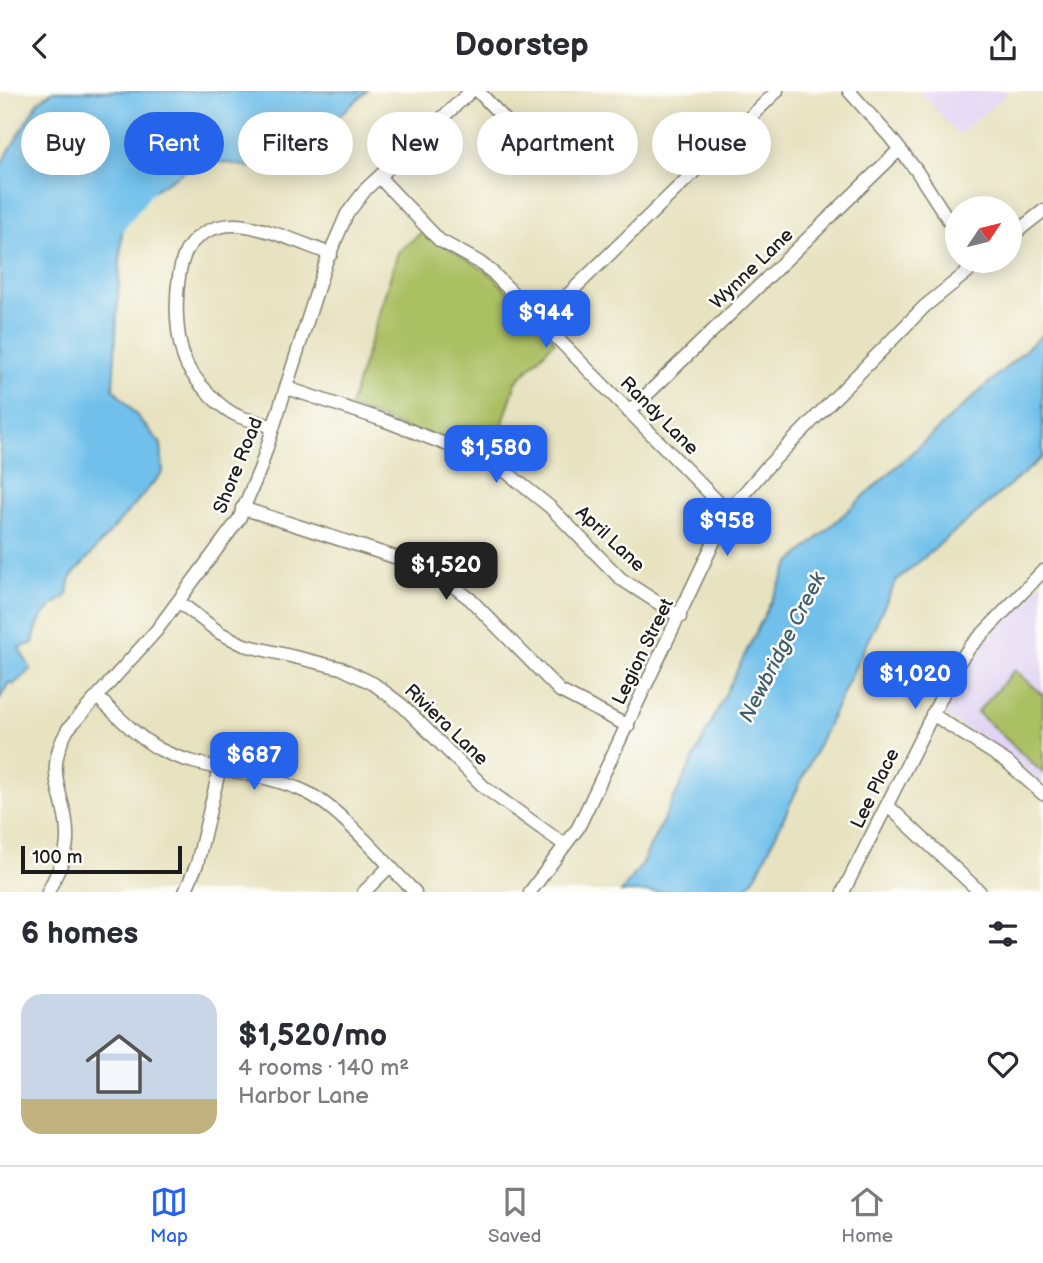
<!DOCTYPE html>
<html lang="en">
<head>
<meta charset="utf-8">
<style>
	body { margin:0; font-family:"Balsamiq Sans",sans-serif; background:#f2f2f3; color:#2b2b33; height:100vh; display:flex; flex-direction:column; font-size:26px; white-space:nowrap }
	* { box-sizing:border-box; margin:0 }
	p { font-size:23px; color:#7c7c81 }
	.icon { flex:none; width:38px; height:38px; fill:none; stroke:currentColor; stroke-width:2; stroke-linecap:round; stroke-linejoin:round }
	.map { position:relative; height:801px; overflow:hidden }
	.details { display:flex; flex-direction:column; background:#fff; flex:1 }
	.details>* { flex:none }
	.top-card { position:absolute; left:21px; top:21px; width:1001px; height:63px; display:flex; gap:14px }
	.needle { width:46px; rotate:55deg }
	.buttons { position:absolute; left:945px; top:105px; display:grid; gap:14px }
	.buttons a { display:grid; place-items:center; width:77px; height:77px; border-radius:50%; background:#fff; box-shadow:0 4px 18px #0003; font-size:35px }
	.scale { position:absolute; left:21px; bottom:18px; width:161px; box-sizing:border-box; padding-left:7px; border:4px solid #1c1c1c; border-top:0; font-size:19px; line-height:24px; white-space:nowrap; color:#1c1c1c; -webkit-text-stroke:5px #fdfcf7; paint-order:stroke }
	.price { position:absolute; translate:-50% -60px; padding:0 16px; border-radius:14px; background:#2563eb; color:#fff; font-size:23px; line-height:46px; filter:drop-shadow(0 2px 4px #0008) }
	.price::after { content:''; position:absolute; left:50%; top:42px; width:21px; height:16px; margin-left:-10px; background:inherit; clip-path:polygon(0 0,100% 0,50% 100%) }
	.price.selected { background:#222; color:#fff }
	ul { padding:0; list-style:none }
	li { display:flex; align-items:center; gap:21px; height:175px; padding:0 21px }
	li span { display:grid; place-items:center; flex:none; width:196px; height:140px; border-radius:21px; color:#555 }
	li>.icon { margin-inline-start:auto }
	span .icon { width:84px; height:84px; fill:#fffc; stroke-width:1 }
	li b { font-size:30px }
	h2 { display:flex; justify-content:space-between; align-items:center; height:84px; padding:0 21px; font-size:30px }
	.tag { padding:0 24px; border-radius:32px; background:#fff; box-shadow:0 4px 18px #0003; font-size:24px; line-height:63px }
	.tag.selected { background:#2563eb; color:#fff }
	header { display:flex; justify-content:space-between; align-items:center; height:91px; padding:0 21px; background:#fff; font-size:32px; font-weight:600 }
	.menu { display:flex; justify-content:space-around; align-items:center; height:98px; border-top:2px solid #e1e1e2; background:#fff; font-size:19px; color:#7c7c81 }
	.menu a { display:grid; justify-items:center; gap:4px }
	.menu .selected { color:#2563eb }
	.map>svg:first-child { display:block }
	.built { fill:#e1d4f4 }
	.green { fill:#abbf64; stroke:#646e40; stroke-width:2 }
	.water { fill:#70c0eb; stroke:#466e84; stroke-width:2 }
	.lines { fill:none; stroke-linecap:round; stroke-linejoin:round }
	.river { stroke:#70c0eb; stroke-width:19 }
	.minor-casing { stroke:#827f6e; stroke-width:15 }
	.minor { stroke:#fff; stroke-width:12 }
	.labels { text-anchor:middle; stroke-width:5; stroke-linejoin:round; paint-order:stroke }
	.street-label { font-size:19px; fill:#1c1c1c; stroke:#fdfcf7 }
	.water-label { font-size:21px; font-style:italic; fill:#3e5e6f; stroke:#fdfcf7 }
</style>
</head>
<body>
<header><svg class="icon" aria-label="back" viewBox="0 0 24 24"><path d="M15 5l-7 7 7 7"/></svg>Doorstep<svg class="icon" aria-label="share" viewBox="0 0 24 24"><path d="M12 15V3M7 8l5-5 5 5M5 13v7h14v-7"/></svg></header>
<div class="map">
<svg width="1043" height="801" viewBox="0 0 1043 801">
	<rect width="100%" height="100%" fill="#fdfcf7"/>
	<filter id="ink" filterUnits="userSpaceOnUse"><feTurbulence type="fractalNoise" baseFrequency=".0143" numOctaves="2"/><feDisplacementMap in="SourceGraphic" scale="14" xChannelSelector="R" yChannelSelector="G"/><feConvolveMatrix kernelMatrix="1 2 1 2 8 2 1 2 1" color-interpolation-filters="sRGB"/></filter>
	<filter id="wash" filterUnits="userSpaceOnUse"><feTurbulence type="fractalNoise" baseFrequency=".00686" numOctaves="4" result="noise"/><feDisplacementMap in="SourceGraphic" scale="28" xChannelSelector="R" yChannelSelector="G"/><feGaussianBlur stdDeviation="1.57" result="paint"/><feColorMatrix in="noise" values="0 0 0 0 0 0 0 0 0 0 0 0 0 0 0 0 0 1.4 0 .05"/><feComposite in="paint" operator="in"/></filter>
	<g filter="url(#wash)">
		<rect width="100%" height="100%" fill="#e7e2c0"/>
		<g class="built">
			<path d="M919,0H1009L959,44Z"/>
			<path d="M1043,491V693L1011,666L943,623L966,571Z"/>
		</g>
		<g class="green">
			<path d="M423,140L492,184L555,250L516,291L491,370L350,316L398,161Z"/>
			<path d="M1015,579L1043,604V682L977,621Z"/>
		</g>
		<g class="water">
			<path d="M53,0H367L276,81L222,71L195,74L123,118L113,297L161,353L163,381L71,486L67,505C46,517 37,528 33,552L19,557L31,578L13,594L9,591L0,608V75L38,11Z"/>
			<path d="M1043,243V366L896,490L757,783L744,801H621L640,776L790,472Z"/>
		</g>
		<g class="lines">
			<path class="river" d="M108,143L148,92"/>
		</g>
	</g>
	<g filter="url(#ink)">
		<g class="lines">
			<defs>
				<g id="minor">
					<path d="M478,0L525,50"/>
					<path d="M849,0L890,46L916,79L957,142"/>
					<path d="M379,86L439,149L479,171L492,181L728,421"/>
					<path d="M1010,146L1043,120"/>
					<path d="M541,230L777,0"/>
					<path d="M287,297L383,329L466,361L505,380L550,416L621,488L680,526"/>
					<path d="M629,321L899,59"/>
					<path d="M273,337C262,330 249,330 238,325C220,317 202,297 191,281C173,257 172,183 188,157C198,142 216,134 234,134C261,134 305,154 331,163"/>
					<path d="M242,417L407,470L440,485L470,508L560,600L628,635"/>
					<path d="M179,511L220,542L244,554L341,577L374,593L403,615L485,697L565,754"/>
					<path d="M97,606C117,624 136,645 159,658C204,681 262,679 308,702C343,720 386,773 415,801"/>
					<path d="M932,623L1007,671L1043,703"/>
					<path d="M887,714L980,801"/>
					<path d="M48,801C55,785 66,768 67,750C69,704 40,686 68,638L156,540L239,428L260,378L326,171L347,123L366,98L471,0"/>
					<path d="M185,801L197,773L220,676"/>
					<path d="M364,801L389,776"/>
					<path d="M530,801L578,737L728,421L766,377L925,215L981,170"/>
					<path d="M843,801L959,571L970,556L1043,480"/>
				</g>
			</defs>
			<use href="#minor" class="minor-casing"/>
			<use href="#minor" class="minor"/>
		</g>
	</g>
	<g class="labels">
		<g class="street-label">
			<text transform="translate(751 177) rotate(-44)" y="7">Wynne Lane</text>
			<text transform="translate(660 324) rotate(45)" y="7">Randy Lane</text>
			<text transform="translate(237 374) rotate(-68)" y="7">Shore Road</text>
			<text transform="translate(611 447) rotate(43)" y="7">April Lane</text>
			<text transform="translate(642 560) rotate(-64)" y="7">Legion Street</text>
			<text transform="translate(447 633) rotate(44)" y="7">Riviera Lane</text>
			<text transform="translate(874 697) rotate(-64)" y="7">Lee Place</text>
		</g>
		<g class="water-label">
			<text transform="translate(782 556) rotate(-63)" y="7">Newbridge Creek</text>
		</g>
	</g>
</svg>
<div class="buttons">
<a><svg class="needle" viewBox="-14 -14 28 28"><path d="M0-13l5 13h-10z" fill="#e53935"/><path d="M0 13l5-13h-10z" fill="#7c7c81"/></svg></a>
</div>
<div class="scale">100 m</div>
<b class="price" style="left:546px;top:259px">$944</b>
<b class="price" style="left:496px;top:394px">$1,580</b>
<b class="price" style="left:727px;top:467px">$958</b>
<b class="price selected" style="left:446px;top:511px">$1,520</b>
<b class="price" style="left:915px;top:620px">$1,020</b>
<b class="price" style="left:254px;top:701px">$687</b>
<div class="top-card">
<a class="tag">Buy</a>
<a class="tag selected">Rent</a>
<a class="tag">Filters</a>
<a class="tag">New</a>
<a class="tag">Apartment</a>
<a class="tag">House</a>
</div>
</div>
<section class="details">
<h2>6 homes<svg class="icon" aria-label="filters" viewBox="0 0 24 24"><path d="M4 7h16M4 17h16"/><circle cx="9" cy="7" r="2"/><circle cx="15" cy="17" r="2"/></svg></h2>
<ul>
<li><span style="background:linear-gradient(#c9d6e8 75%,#c2b280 0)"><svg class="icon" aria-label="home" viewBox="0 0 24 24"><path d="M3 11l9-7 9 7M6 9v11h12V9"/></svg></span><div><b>$1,520/mo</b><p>4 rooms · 140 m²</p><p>Harbor Lane</p></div><svg class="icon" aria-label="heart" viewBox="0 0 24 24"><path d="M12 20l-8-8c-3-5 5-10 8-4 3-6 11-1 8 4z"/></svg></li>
</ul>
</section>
<nav class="menu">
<a class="selected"><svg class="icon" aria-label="map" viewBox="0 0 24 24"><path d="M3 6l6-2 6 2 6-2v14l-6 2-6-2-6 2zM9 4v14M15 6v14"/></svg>Map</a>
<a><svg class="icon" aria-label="saved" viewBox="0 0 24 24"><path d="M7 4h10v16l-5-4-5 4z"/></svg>Saved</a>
<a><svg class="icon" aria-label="home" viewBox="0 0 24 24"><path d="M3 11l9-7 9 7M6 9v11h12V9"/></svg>Home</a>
</nav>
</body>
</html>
